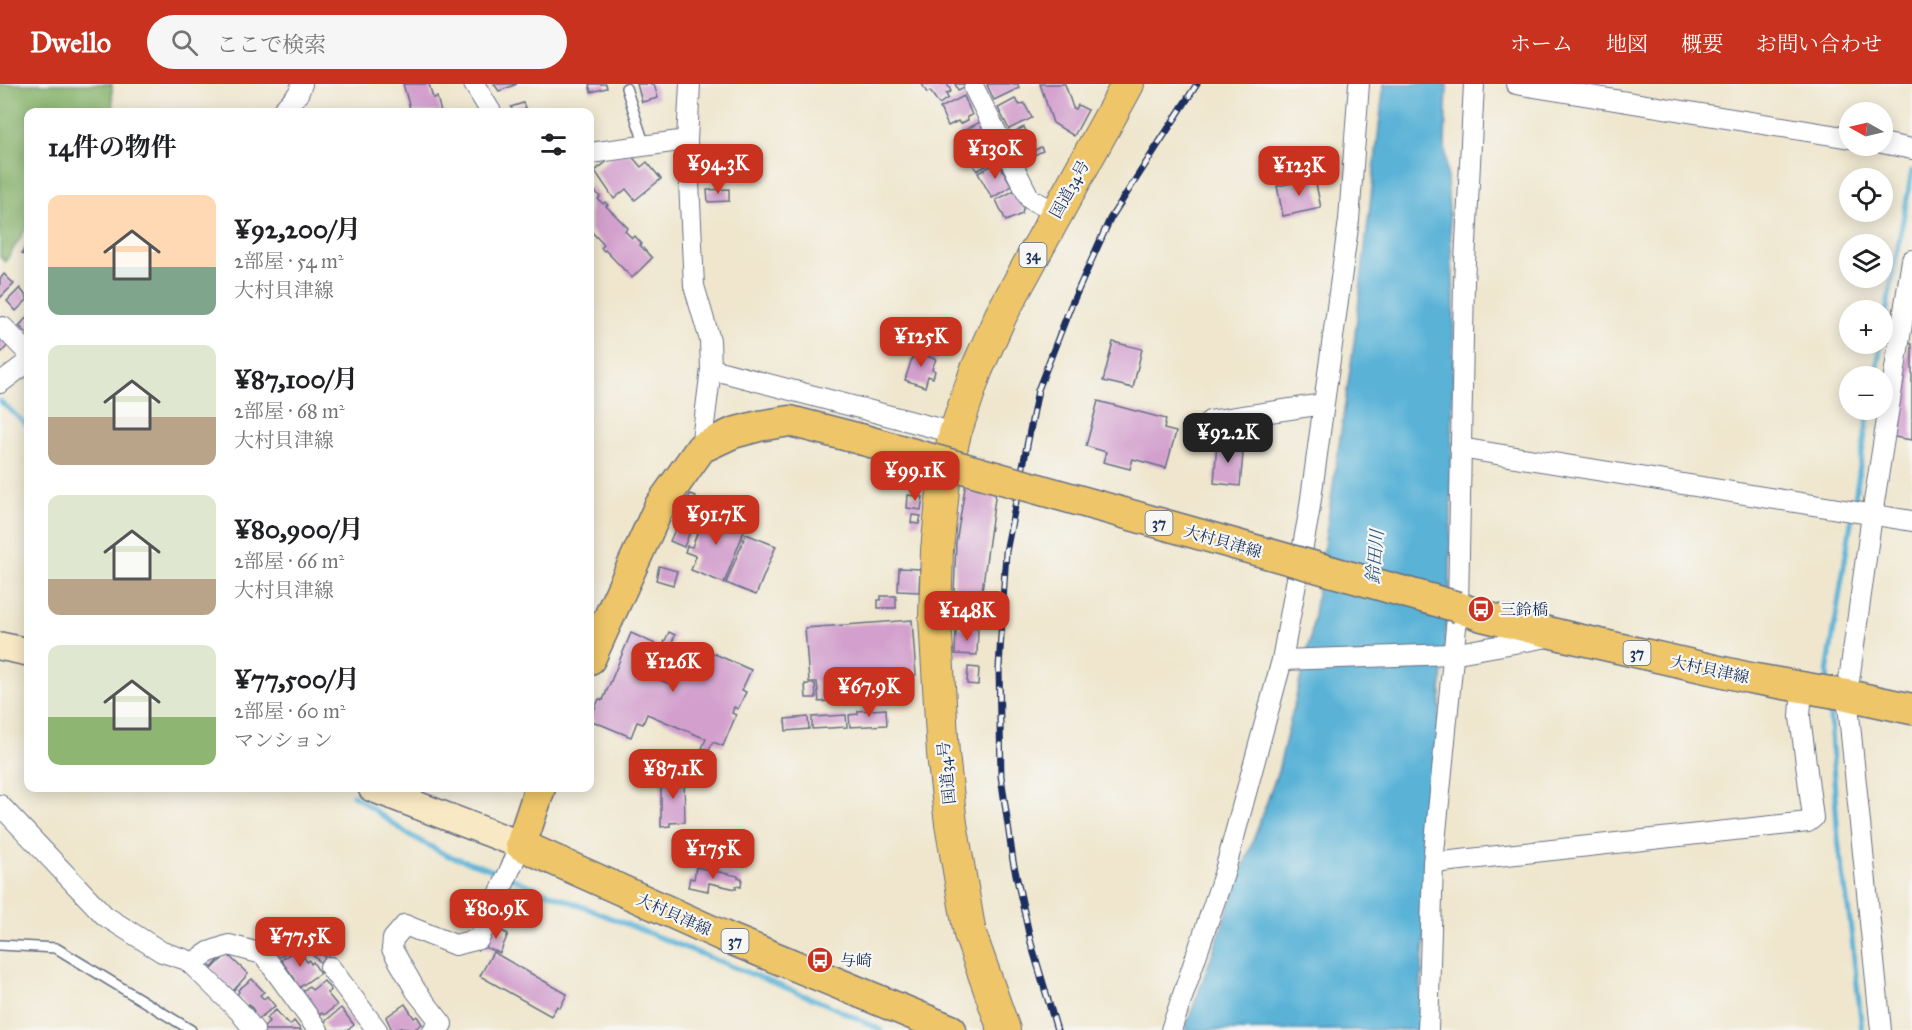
<!DOCTYPE html>
<html lang="ja">
<head>
<meta charset="utf-8">
<style>
	body { margin:0; font-family:"IM FELL Great Primer","Noto Serif JP",serif; background:#f6f6f6; color:#202124; height:100vh; display:flex; flex-direction:column; font-size:22px; white-space:nowrap }
	* { box-sizing:border-box; margin:0 }
	p { font-size:20px; color:#757577 }
	.icon { flex:none; width:33px; height:33px; fill:none; stroke:currentColor; stroke-width:2; stroke-linecap:round; stroke-linejoin:round }
	.map { position:relative; flex:1; overflow:hidden }
	.drawer { position:absolute; left:24px; top:24px; width:570px; height:684px; display:flex; flex-direction:column; background:#fff; border-radius:12px; box-shadow:0 3px 15px #0003 }
	.drawer>* { flex:none }
	.needle { width:39px; rotate:278deg }
	.buttons { position:absolute; left:1839px; top:18px; display:grid; gap:12px }
	.buttons a { display:grid; place-items:center; width:54px; height:54px; border-radius:50%; background:#fff; box-shadow:0 3px 15px #0003; font-size:30px }
	.price { position:absolute; translate:-50% -51px; padding:0 14px; border-radius:12px; background:#c8321e; color:#fff; font-size:20px; line-height:39px; filter:drop-shadow(0 2px 3px #0008) }
	.price::after { content:''; position:absolute; left:50%; top:36px; width:18px; height:14px; margin-left:-9px; background:inherit; clip-path:polygon(0 0,100% 0,50% 100%) }
	.price.selected { background:#222; color:#fff }
	ul { padding:0; list-style:none }
	li { display:flex; align-items:center; gap:18px; height:150px; padding:0 24px }
	li span { display:grid; place-items:center; flex:none; width:168px; height:120px; border-radius:12px; color:#555 }
	li>.icon { margin-inline-start:auto }
	span .icon { width:72px; height:72px; fill:#fffc; stroke-width:1 }
	li b { font-size:26px }
	h2 { display:flex; justify-content:space-between; align-items:center; height:72px; padding:0 24px; font-size:26px }
	header { display:flex; align-items:center; gap:36px; box-sizing:border-box; height:84px; padding:0 30px; background:#c8321e; color:#fff }
	header strong { font-size:28px }
	nav { display:flex; gap:33px; margin-inline-start:auto; font-size:21px }
	.search { width:420px; height:54px; background:#f6f6f6; display:flex; align-items:center; gap:15px; box-sizing:border-box; padding:0 21px; border-radius:33px; color:#757577; font-size:22px }
	.map>svg:first-child { display:block }
	.forest { fill:#86b26a; stroke:#507064; stroke-width:1.5 }
	.water { fill:#5ab2d7; stroke:#3a709a; stroke-width:1.5 }
	.lines { fill:none; stroke-linecap:round; stroke-linejoin:round }
	.stream { stroke:#5ab2d7; stroke-width:5 }
	.building { fill:#d3a0ce }
	.service-casing { stroke:#656f85; stroke-width:12 }
	.minor-casing { stroke:#656f85; stroke-width:22 }
	.secondary-casing { stroke:#656f85; stroke-width:30 }
	.primary-casing { stroke:#656f85; stroke-width:33 }
	.trunk-casing { stroke:#656f85; stroke-width:34 }
	.service { stroke:#fff; stroke-width:9 }
	.minor { stroke:#fff; stroke-width:20 }
	.secondary { stroke:#f8e8c3; stroke-width:27 }
	.primary { stroke:#eec569; stroke-width:30 }
	.trunk { stroke:#eec569; stroke-width:32 }
	.rail-casing { stroke:#1b2f5e; stroke-width:7 }
	.rail { stroke:#f6f6f2; stroke-width:4.5; stroke-dasharray:14; stroke-linecap:butt }
	.primary-bridge-casing { stroke:#656f85; stroke-width:33; stroke-linecap:butt }
	.primary-bridge { stroke:#eec569; stroke-width:30 }
	.labels { text-anchor:middle; stroke-width:4.5; stroke-linejoin:round; paint-order:stroke }
	.shield { fill:#f6f6f2; stroke:#5d6b8a; stroke-width:1.5 }
	.shield-label { font-size:15px; font-weight:bold; fill:#1b2f5e }
	.street-label { font-size:16px; fill:#1b2f5e; stroke:#f6f6f2 }
	.poi-label { font-size:16px; fill:#1b2f5e; stroke:#f6f6f2; text-anchor:start }
	.water-label { font-size:18px; font-style:italic; fill:#2e5682; stroke:#f6f6f2 }
</style>
</head>
<body>
<header>
<strong>Dwello</strong>
<div class="search"><svg class="icon" aria-label="search" viewBox="0 0 24 24"><circle cx="10" cy="10" r="6"/><path d="M15 15l6 6"/></svg>ここで検索</div>
<nav><a>ホーム</a><a>地図</a><a>概要</a><a>お問い合わせ</a></nav>
</header>
<div class="map">
<svg width="1912" height="946" viewBox="0 0 1912 946">
	<rect width="100%" height="100%" fill="#f6f6f2"/>
	<filter id="ink" filterUnits="userSpaceOnUse"><feTurbulence type="fractalNoise" baseFrequency=".0167" numOctaves="2"/><feDisplacementMap in="SourceGraphic" scale="12" xChannelSelector="R" yChannelSelector="G"/><feConvolveMatrix kernelMatrix="1 2 1 2 8 2 1 2 1" color-interpolation-filters="sRGB"/></filter>
	<filter id="wash" filterUnits="userSpaceOnUse"><feTurbulence type="fractalNoise" baseFrequency=".008" numOctaves="4" result="noise"/><feDisplacementMap in="SourceGraphic" scale="24" xChannelSelector="R" yChannelSelector="G"/><feGaussianBlur stdDeviation="1.35" result="paint"/><feColorMatrix in="noise" values="0 0 0 0 0 0 0 0 0 0 0 0 0 0 0 0 0 1.4 0 .05"/><feComposite in="paint" operator="in"/></filter>
	<g filter="url(#wash)">
		<rect width="100%" height="100%" fill="#efe6cd"/>
		<path class="forest" d="M0,0H112L113,28H28V142L5,178L0,173Z"/>
		<path class="water" d="M1384,0H1447L1445,59L1454,212L1450,500L1440,621L1418,946H1185L1278,687L1311,551L1354,259Z"/>
		<g class="lines">
			<g class="stream">
				<path d="M1882,250L1912,87"/>
				<path d="M1875,292L1881,260"/>
				<path d="M0,317L28,342"/>
				<path d="M1828,599L1827,589L1869,326"/>
				<path d="M1829,618L1838,756L1850,837L1862,946"/>
				<path d="M353,711L406,749L446,771L481,782L826,920L881,946"/>
			</g>
		</g>
		<g id="blocks">
			<g class="building">
				<path d="M403,0H429L433,14L437,13L441,28H411Z"/>
				<path d="M494,0H517L499,7Z"/>
				<path d="M589,0H606L607,4L591,8Z"/>
				<path d="M637,0H654L658,14L642,18Z"/>
				<path d="M922,0H947L951,7L946,10L948,14L939,20L930,7L927,9Z"/>
				<path d="M955,0H971L958,6Z"/>
				<path d="M989,0H1018L1019,4L994,16L987,1Z"/>
				<path d="M1040,0H1065L1073,24L1076,25L1078,21L1088,26L1074,52L1053,39Z"/>
				<path d="M964,12L972,31L967,33L968,36L960,40L958,37L948,42L940,24Z"/>
				<path d="M1015,15L1020,21L1024,19L1032,34L1009,45L998,24Z"/>
				<path d="M523,19L527,28H513L511,23Z"/>
				<path d="M980,38L983,45L986,43L992,57L968,68L959,49Z"/>
				<path d="M1024,43L1034,63L1016,69L1007,51Z"/>
				<path d="M1041,63L1043,67L1022,77L1020,73Z"/>
				<path d="M630,70L641,83L647,78L661,95L635,116L626,105L614,115L595,87L615,71Z"/>
				<path d="M988,73L991,79L977,87L973,81Z"/>
				<path d="M998,78L1012,102L992,114L978,89Z"/>
				<path d="M728,82V94L707,95L706,83Z"/>
				<path d="M1315,95L1321,124L1283,132L1277,102Z"/>
				<path d="M590,101L600,113L598,115L603,120L605,118L608,121L606,122L628,144L625,147L632,154L635,152L642,160L640,161L652,174L632,194L605,166L604,167L601,164L604,161L590,146Z"/>
				<path d="M729,105V117L708,118L707,106Z"/>
				<path d="M1017,105L1024,120L1022,130L1006,137L996,116Z"/>
				<path d="M28,155V173L22,170Z"/>
				<path d="M4,190L14,200L0,214V195Z"/>
				<path d="M20,204L28,215L16,227L7,217Z"/>
				<path d="M28,232V250L19,242Z"/>
				<path d="M922,247L942,254L940,260L943,261L939,271L916,263Z"/>
				<path d="M0,251L9,260L0,270Z"/>
				<path d="M1113,258L1142,265L1133,304L1103,297Z"/>
				<path d="M1909,259L1912,260V356L1894,353Z"/>
				<path d="M915,265L927,269L926,272L936,275L932,285L935,287L933,294L928,292L925,303L905,296Z"/>
				<path d="M1098,317L1166,335L1164,345L1176,348L1166,384L1133,375L1130,385L1103,378L1106,368L1086,362Z"/>
				<path d="M1217,357L1233,358V360H1236V367L1243,370L1240,402L1214,399Z"/>
				<path d="M966,398L996,407L981,514L954,510L956,459Z"/>
				<path d="M690,410L696,412L687,435L682,432Z"/>
				<path d="M908,411L923,413L921,426L907,424Z"/>
				<path d="M706,426L746,442L724,499L691,486L696,472L685,468L687,462L692,463Z"/>
				<path d="M912,431L921,432L919,440L911,439Z"/>
				<path d="M679,437L695,444L692,449L690,448L684,463L670,457Z"/>
				<path d="M746,450L776,462L756,511L726,499Z"/>
				<path d="M659,482L677,487L673,501L656,496Z"/>
				<path d="M899,484L920,485L919,508L898,507Z"/>
				<path d="M881,512H896V524H878V516H881Z"/>
				<path d="M912,536L916,591L898,592L899,611L819,618L817,598H809L805,544Z"/>
				<path d="M956,544L978,545L977,571L955,570Z"/>
				<path d="M669,548L675,551L657,595L667,599L677,577L697,586L706,566L751,586L742,606L746,608L738,625L734,623L732,629L736,631L723,662L713,658L709,667L702,664L706,655L647,630L643,640L637,638L631,653L590,636L599,615L603,616L631,549L662,563Z"/>
				<path d="M968,583L979,584L978,601L967,600Z"/>
				<path d="M805,600H815L816,614H806Z"/>
				<path d="M886,625L887,641L850,643L849,631L858,630V627Z"/>
				<path d="M846,631L847,643L812,645V633Z"/>
				<path d="M808,633L809,645L786,647L785,635Z"/>
				<path d="M684,692L685,738L670,739V742L661,743V693Z"/>
				<path d="M696,783L738,792V794H742L741,803L736,802V805L709,799L708,807L688,803L690,794L694,795Z"/>
				<path d="M492,843L508,850L500,869L484,863Z"/>
				<path d="M279,862L284,870L277,875L271,867Z"/>
				<path d="M298,864L307,878L309,876L311,880L313,878L320,889L300,903L297,901L294,903L291,898L295,895L281,876Z"/>
				<path d="M317,866L328,876L323,881L312,870Z"/>
				<path d="M493,868L567,910L560,924L557,922L551,932L480,892Z"/>
				<path d="M218,869L222,872L212,884L208,880Z"/>
				<path d="M227,870L248,890L233,907L211,886Z"/>
				<path d="M252,895L264,908L260,911L264,915L267,912L275,922L257,936L251,929L254,927L249,920L247,922L237,910L239,908L238,906Z"/>
				<path d="M324,897L331,906L327,909L337,921L324,931L322,929L319,931L304,912L306,911L303,907L309,902L312,906Z"/>
				<path d="M405,920L414,934L417,932L422,940L413,946L401,944L392,946L386,933Z"/>
				<path d="M341,924L354,941L348,946H329L323,939Z"/>
				<path d="M276,926L285,937L286,936L290,941L294,937L301,946H265L264,944L269,937L266,934Z"/>
			</g>
		</g>
	</g>
	<g filter="url(#ink)">
		<use href="#blocks" fill-opacity="0" stroke="#656f85" stroke-width="1.5"/>
		<g class="lines">
			<defs>
				<g id="service">
					<path d="M626,4L645,62"/>
					<path d="M0,861L56,864L191,946"/>
				</g>
				<g id="minor">
					<path d="M474,0L491,28"/>
					<path d="M690,0L687,56L694,202L710,256L711,285L701,364"/>
					<path d="M1516,0L1850,54"/>
					<path d="M974,4L1030,115L1056,128"/>
					<path d="M281,28L298,10L302,0"/>
					<path d="M1882,59L1912,65"/>
					<path d="M590,69L687,56"/>
					<path d="M3,243L28,269"/>
					<path d="M711,285L955,349"/>
					<path d="M0,299L28,278"/>
					<path d="M1210,337L1323,320"/>
					<path d="M1460,364L1912,437"/>
					<path d="M1282,576L1452,570L1548,553"/>
					<path d="M0,721L105,832L162,868L187,876L239,927L254,946"/>
					<path d="M1433,779L1808,738L1813,734L1800,633L1802,603"/>
					<path d="M191,880L209,868L229,861L263,870L318,946"/>
					<path d="M330,883L377,946"/>
					<path d="M433,946L442,940L416,907L392,865L393,855L405,841L455,861L479,855L521,761"/>
					<path d="M1171,946L1224,790L1282,576L1309,429L1349,136L1359,0"/>
					<path d="M1428,946L1433,779L1458,523L1464,198L1474,0"/>
					<path d="M1881,946L1847,611L1872,431L1912,176"/>
				</g>
				<g id="secondary">
					<path d="M0,562L28,568"/>
					<path d="M372,704L521,761"/>
				</g>
				<g id="primary">
					<path d="M1458,523L1482,532L1560,551L1750,594L1847,611L1912,625"/>
					<path d="M590,575L659,423L701,364L733,349L759,342L790,337L860,355"/>
					<path d="M540,704L521,761L723,852L951,946"/>
				</g>
				<path id="trunk" d="M1004,946L970,850L951,740L943,670L935,534L937,466L944,397L955,349L976,287L1001,231L1128,0"/>
			</defs>
			<use href="#service" class="service-casing"/>
			<use href="#minor" class="minor-casing"/>
			<use href="#secondary" class="secondary-casing"/>
			<use href="#primary" class="primary-casing"/>
			<use href="#trunk" class="trunk-casing"/>
			<use href="#service" class="service"/>
			<use href="#minor" class="minor"/>
			<use href="#secondary" class="secondary"/>
			<use href="#primary" class="primary"/>
			<use href="#trunk" class="trunk"/>
			<defs>
				<path id="rail" d="M1057,946L1031,859L1013,777L1001,692L999,584L1006,468L1038,306L1070,224L1110,135L1197,0"/>
			</defs>
			<use href="#rail" class="rail-casing"/>
			<use href="#rail" class="rail"/>
			<defs>
				<path id="primary-bridge" d="M860,355L1458,523"/>
			</defs>
			<use href="#primary-bridge" class="primary-bridge-casing"/>
			<use href="#primary-bridge" class="primary-bridge"/>
		</g>
	</g>
	<defs>
		<symbol id="bus-disc" viewBox="-11 -11 22 22"><circle r="9.5" fill="#c8321e" stroke="#f6f6f2"/><path d="M-5-6H5V4H4V6H2V4H-2V6H-4V4H-5ZM-3.5-4V0h7V-4ZM-3.5 1.2v1.5H-2V1.2ZM2 1.2v1.5H3.5V1.2Z" fill="#fff"/></symbol>
	</defs>
	<g fill-rule="evenodd">
		<use href="#bus-disc" x="1466" y="510" width="30" height="30"/>
		<use href="#bus-disc" x="805" y="861" width="30" height="30"/>
	</g>
	<g class="labels">
		<g class="shield">
			<rect x="1019.5" y="159" width="27" height="24" rx="4.5"/>
			<rect x="1145.5" y="427" width="27" height="24" rx="4.5"/>
			<rect x="1623.5" y="557" width="27" height="24" rx="4.5"/>
			<rect x="721.5" y="845" width="27" height="24" rx="4.5"/>
		</g>
		<g class="shield-label">
			<text x="1033" y="176">34</text>
			<text x="1159" y="444">37</text>
			<text x="1637" y="574">37</text>
			<text x="735" y="862">37</text>
		</g>
		<g class="street-label">
			<text transform="translate(1069 105) rotate(-61)" y="6">国道34号</text>
			<text transform="translate(1223 457) rotate(16)" y="6">大村貝津線</text>
			<text transform="translate(1710 585) rotate(12)" y="6">大村貝津線</text>
			<text transform="translate(946 689) rotate(-96)" y="6">国道34号</text>
			<text transform="translate(674 830) rotate(24)" y="6">大村貝津線</text>
		</g>
		<g class="poi-label">
			<text x="1500" y="531">三鈴橋</text>
			<text x="840" y="882">与崎</text>
		</g>
		<g class="water-label">
			<text transform="translate(1375 473) rotate(-85)" y="6">鈴田川</text>
		</g>
	</g>
</svg>
<div class="buttons">
<a><svg class="needle" viewBox="-14 -14 28 28"><path d="M0-13l5 13h-10z" fill="#e53935"/><path d="M0 13l5-13h-10z" fill="#757577"/></svg></a>
<a><svg class="icon" aria-label="locate" viewBox="0 0 24 24"><circle cx="12" cy="12" r="6"/><path d="M12 2v4M12 18v4M2 12h4M18 12h4"/></svg></a>
<a><svg class="icon" aria-label="layers" viewBox="0 0 24 24"><path d="M12 4l9 5-9 5-9-5zM3 14l9 5 9-5"/></svg></a>
<a>+</a>
<a>−</a>
</div>
<b class="price" style="left:995px;top:96px">¥130K</b>
<b class="price" style="left:718px;top:111px">¥94.3K</b>
<b class="price" style="left:1299px;top:113px">¥123K</b>
<b class="price" style="left:921px;top:284px">¥125K</b>
<b class="price selected" style="left:1228px;top:380px">¥92.2K</b>
<b class="price" style="left:915px;top:418px">¥99.1K</b>
<b class="price" style="left:716px;top:462px">¥91.7K</b>
<b class="price" style="left:967px;top:558px">¥148K</b>
<b class="price" style="left:673px;top:609px">¥126K</b>
<b class="price" style="left:869px;top:634px">¥67.9K</b>
<b class="price" style="left:673px;top:716px">¥87.1K</b>
<b class="price" style="left:713px;top:796px">¥175K</b>
<b class="price" style="left:496px;top:856px">¥80.9K</b>
<b class="price" style="left:300px;top:884px">¥77.5K</b>
<section class="drawer">
<h2>14件の物件<svg class="icon" aria-label="filters" viewBox="0 0 24 24"><path d="M4 7h16M4 17h16"/><circle cx="9" cy="7" r="2"/><circle cx="15" cy="17" r="2"/></svg></h2>
<ul>
<li><span style="background:linear-gradient(#ffd9b3 60%,#7fa58c 0)"><svg class="icon" aria-label="home" viewBox="0 0 24 24"><path d="M3 11l9-7 9 7M6 9v11h12V9"/></svg></span><div><b>¥92,200/月</b><p>2部屋 · 54 m²</p><p>大村貝津線</p></div></li>
<li><span style="background:linear-gradient(#dfe7d0 60%,#b9a48a 0)"><svg class="icon" aria-label="home" viewBox="0 0 24 24"><path d="M3 11l9-7 9 7M6 9v11h12V9"/></svg></span><div><b>¥87,100/月</b><p>2部屋 · 68 m²</p><p>大村貝津線</p></div></li>
<li><span style="background:linear-gradient(#dfe7d0 70%,#b9a48a 0)"><svg class="icon" aria-label="home" viewBox="0 0 24 24"><path d="M3 11l9-7 9 7M6 9v11h12V9"/></svg></span><div><b>¥80,900/月</b><p>2部屋 · 66 m²</p><p>大村貝津線</p></div></li>
<li><span style="background:linear-gradient(#dfe7d0 60%,#8fb573 0)"><svg class="icon" aria-label="home" viewBox="0 0 24 24"><path d="M3 11l9-7 9 7M6 9v11h12V9"/></svg></span><div><b>¥77,500/月</b><p>2部屋 · 60 m²</p><p>マンション</p></div></li>
</ul>
</section>
</div>
</body>
</html>
